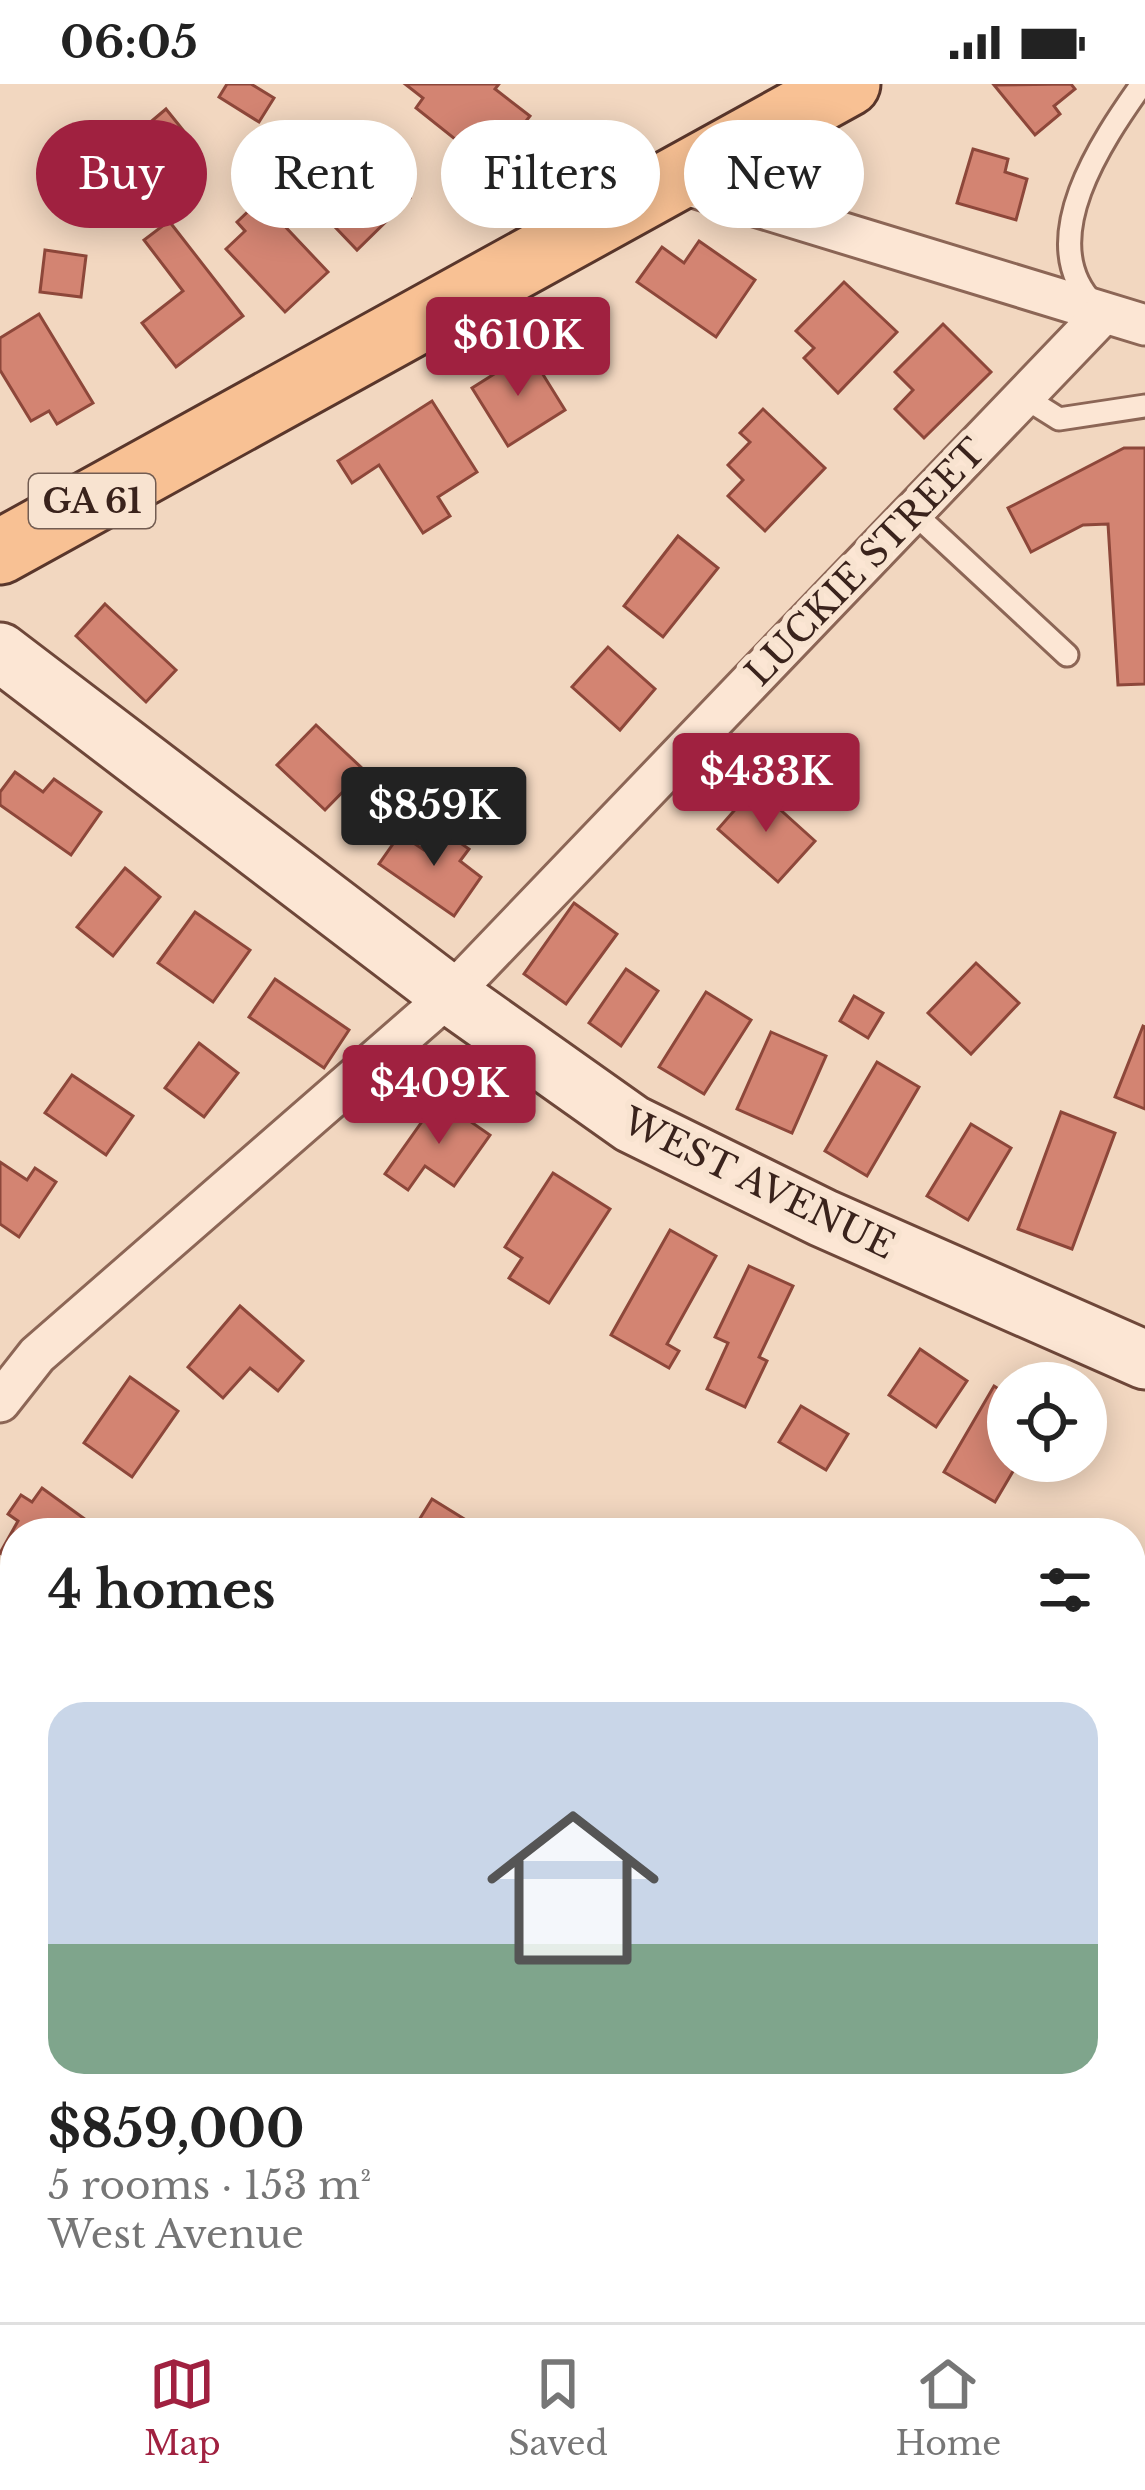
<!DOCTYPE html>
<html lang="en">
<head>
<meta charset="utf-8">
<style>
	body { margin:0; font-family:"Libre Baskerville",serif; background:#f2f2f2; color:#222; height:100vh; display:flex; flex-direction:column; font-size:45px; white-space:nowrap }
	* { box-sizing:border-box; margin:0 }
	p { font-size:39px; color:#767676 }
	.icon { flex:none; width:66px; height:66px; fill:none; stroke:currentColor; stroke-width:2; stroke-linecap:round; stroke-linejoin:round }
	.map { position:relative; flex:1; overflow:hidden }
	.panel { position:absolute; left:0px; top:1434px; width:1146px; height:804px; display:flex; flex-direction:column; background:#fff; border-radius:48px 48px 0 0; box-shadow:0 6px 30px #0003 }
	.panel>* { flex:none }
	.top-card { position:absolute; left:36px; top:36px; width:1074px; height:108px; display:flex; gap:24px }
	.tools { position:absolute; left:987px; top:1278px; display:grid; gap:24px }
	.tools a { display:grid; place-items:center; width:120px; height:120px; border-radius:50%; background:#fff; box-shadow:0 6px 30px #0003; font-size:60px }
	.price { position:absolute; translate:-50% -102px; padding:0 27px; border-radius:12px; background:#a02140; color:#fff; font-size:39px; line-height:78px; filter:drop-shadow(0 3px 6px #0008) }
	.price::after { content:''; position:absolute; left:50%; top:72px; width:36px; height:27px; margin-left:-18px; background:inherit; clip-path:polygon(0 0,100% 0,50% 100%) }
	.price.on { background:#222; color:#fff }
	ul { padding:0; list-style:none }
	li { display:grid; align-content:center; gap:24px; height:636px; padding:0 48px }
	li+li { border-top:3px solid #e0e0e0 }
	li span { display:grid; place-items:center; height:372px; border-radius:36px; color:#555 }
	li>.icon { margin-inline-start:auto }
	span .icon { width:216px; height:216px; fill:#fffc; stroke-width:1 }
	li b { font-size:51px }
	h2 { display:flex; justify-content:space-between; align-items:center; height:144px; padding:0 48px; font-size:51px }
	.chip { padding:0 42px; border-radius:54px; background:#fff; box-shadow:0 6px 30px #0003; font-size:42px; line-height:108px }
	.chip.on { background:#a02140; color:#fff }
	.status { display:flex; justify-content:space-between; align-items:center; height:84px; padding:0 60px; background:#fff; direction:ltr }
	.status svg { height:33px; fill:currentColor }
	.tabs { display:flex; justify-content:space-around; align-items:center; height:168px; border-top:3px solid #e0e0e0; background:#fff; font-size:33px; color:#767676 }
	.tabs a { display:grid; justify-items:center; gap:6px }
	.tabs .on { color:#a02140 }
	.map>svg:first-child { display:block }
	.building { fill:#d38472; stroke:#8d473a; stroke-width:3 }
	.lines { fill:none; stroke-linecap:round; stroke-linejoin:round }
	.lane-casing { stroke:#8c6656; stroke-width:27 }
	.street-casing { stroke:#8c6656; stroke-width:45 }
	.secondary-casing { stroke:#6e4739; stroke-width:63 }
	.primary-casing { stroke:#59362b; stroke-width:69 }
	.lane { stroke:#fce6d4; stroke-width:21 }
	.street { stroke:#fce6d4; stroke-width:39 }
	.secondary { stroke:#fce6d4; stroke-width:57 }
	.primary { stroke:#f8c194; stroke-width:63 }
	.labels { text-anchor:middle; stroke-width:12; stroke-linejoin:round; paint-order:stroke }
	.shield { fill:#f8e3d0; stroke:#735d52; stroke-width:3 }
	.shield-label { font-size:33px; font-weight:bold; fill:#3a231c }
	.street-label { font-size:36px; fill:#3a231c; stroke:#f8e3d0 }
</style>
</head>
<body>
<div class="status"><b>06:05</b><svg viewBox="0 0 49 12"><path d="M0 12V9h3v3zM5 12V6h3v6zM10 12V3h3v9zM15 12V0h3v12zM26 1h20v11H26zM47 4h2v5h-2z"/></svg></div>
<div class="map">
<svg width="1145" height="2238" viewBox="0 0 1145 2238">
	<rect width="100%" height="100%" fill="#f2d7c0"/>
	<g class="building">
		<path d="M227,0H251L274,14L259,38L219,13Z"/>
		<path d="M405,0H499L495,5L530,32L490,83L416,24L423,14Z"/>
		<path d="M1071,0L1075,5L1054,22L1060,30L1035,51L994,1Z"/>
		<path d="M166,25L195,61L157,92L128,57Z"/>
		<path d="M339,42L410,114L357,166L335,143L349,128L301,79Z"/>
		<path d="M973,65L1008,75L1005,88L1027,95L1016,136L957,119Z"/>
		<path d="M260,116L328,188L285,228L226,165L245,147L237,138Z"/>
		<path d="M169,137L243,232L176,283L142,239L183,207L144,156Z"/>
		<path d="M699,157L755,196L716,253L637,198L662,163L684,179Z"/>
		<path d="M45,166L86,172L81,213L40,208Z"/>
		<path d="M844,198L897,248L838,309L804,274L814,264L796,247Z"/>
		<path d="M39,230L93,319L57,340L49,327L31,337L0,286V254Z"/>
		<path d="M943,240L991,288L924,354L895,325L913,306L895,288Z"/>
		<path d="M529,268L565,326L508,362L472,304Z"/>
		<path d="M432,317L477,388L438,413L450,432L423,449L379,381L352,399L338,377Z"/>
		<path d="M763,325L825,384L765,447L728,412L743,396L728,381L750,358L740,349Z"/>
		<path d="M1124,364H1145V600L1118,601L1108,440L1083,441L1031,468L1008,424Z"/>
		<path d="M678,452L718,484L663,553L624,522Z"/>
		<path d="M105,520L176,586L146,618L76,552Z"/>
		<path d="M608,563L655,605L620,646L572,603Z"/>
		<path d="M316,641L364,686L325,726L277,681Z"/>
		<path d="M15,688L43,708L54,695L101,728L71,771L0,721V708Z"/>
		<path d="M755,703L815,757L778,798L718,745Z"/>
		<path d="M439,744L469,765L460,777L481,793L454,832L379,780L400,750L424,766Z"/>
		<path d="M125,784L160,813L113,872L77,843Z"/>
		<path d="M574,819L617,850L566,920L524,890Z"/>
		<path d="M195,828L250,866L213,918L158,879Z"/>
		<path d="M976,879L1019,919L971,970L928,929Z"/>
		<path d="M626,885L658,907L621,962L589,939Z"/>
		<path d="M275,895L349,946L324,984L249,933Z"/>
		<path d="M706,908L751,936L704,1010L659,983Z"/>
		<path d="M854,912L883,929L868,954L840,937Z"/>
		<path d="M1143,942L1145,943V1025L1115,1013Z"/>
		<path d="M771,948L826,972L792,1049L737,1025Z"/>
		<path d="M199,959L238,989L204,1033L165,1004Z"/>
		<path d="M877,978L919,1003L867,1092L825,1067Z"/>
		<path d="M72,991L133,1032L106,1071L45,1029Z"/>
		<path d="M438,1015L490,1051L454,1102L425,1082L408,1106L385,1090Z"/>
		<path d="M1061,1028L1115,1049L1072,1165L1018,1145Z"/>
		<path d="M971,1040L1011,1064L968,1136L927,1112Z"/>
		<path d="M0,1078L27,1096L35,1084L56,1098L19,1153L0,1140Z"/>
		<path d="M553,1089L610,1125L549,1219L509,1194L522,1174L505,1163Z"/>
		<path d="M670,1146L716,1172L667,1260L679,1267L669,1284L611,1251Z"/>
		<path d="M749,1182L793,1202L759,1273L767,1277L745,1323L707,1305L728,1259L715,1253Z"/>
		<path d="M240,1222L303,1277L278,1307L250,1284L223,1314L188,1283Z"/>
		<path d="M920,1265L967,1297L936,1343L889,1311Z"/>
		<path d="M130,1293L178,1327L132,1393L84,1359Z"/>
		<path d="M994,1302L1008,1311V1377H1019L995,1418L944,1388Z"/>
		<path d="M801,1322L848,1350L826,1386L779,1358Z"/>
		<path d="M42,1404L104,1449H15V1480L0,1469L18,1437L8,1430L21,1411L32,1418Z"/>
		<path d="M432,1415L474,1441L469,1449H411Z"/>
		<path d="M1131,2082L1145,2087L1140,2137L1131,2134Z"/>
		<path d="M407,2223L431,2237L437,2225L460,2238H399Z"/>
	</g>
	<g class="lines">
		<defs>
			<g id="lane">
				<path d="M1094,220C1032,158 1103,55 1142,0"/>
				<path d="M1024,313L1059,335L1145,322"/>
				<path d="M913,428L1067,571"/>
			</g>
			<g id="street">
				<path d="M670,96L1145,241"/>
				<path d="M0,1318L37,1271L450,911L1103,230"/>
				<path d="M1131,1709L1145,1687"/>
				<path d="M0,2142L15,2151"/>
				<path d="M156,2223L184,2238"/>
				<path d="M1094,2223L1145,2235"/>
				<path d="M786,2238L796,2223"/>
			</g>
			<path id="secondary" d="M0,568L450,911L632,1040L823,1134L1145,1276"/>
			<path id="primary" d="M0,468L848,0"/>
		</defs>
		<use href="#lane" class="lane-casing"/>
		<use href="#street" class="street-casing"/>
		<use href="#secondary" class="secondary-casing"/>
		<use href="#primary" class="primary-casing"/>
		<use href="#lane" class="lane"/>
		<use href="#street" class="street"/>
		<use href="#secondary" class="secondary"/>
		<use href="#primary" class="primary"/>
	</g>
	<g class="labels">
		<rect class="shield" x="29" y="390" width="126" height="54" rx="9"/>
		<g class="shield-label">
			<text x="92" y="429">GA 61</text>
		</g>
		<g class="street-label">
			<text transform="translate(865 478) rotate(-46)" y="13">LUCKIE STREET</text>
			<text transform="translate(759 1099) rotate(26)" y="13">WEST AVENUE</text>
		</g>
	</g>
</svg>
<div class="tools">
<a><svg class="icon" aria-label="locate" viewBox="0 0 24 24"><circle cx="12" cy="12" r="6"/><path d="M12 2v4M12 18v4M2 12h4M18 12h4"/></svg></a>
</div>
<b class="price" style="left:518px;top:315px">$610K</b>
<b class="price" style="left:766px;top:751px">$433K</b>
<b class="price on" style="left:434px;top:785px">$859K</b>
<b class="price" style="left:439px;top:1063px">$409K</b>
<div class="top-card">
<a class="chip on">Buy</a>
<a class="chip">Rent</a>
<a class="chip">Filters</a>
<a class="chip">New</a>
</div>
<section class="panel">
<h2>4 homes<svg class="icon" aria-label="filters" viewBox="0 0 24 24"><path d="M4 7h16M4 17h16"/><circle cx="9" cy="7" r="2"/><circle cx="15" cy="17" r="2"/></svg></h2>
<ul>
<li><span style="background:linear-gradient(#c9d6e8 65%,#7fa58c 0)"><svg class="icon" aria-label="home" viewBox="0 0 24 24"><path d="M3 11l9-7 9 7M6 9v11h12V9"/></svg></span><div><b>$859,000</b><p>5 rooms · 153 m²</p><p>West Avenue</p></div></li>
</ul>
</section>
</div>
<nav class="tabs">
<a class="on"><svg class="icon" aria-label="map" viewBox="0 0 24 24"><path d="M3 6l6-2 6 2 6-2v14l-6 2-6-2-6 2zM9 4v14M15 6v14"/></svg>Map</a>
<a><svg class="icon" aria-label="saved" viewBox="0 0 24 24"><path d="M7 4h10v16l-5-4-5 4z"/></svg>Saved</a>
<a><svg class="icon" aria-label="home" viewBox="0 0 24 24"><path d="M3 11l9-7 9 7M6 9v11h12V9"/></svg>Home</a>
</nav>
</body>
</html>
